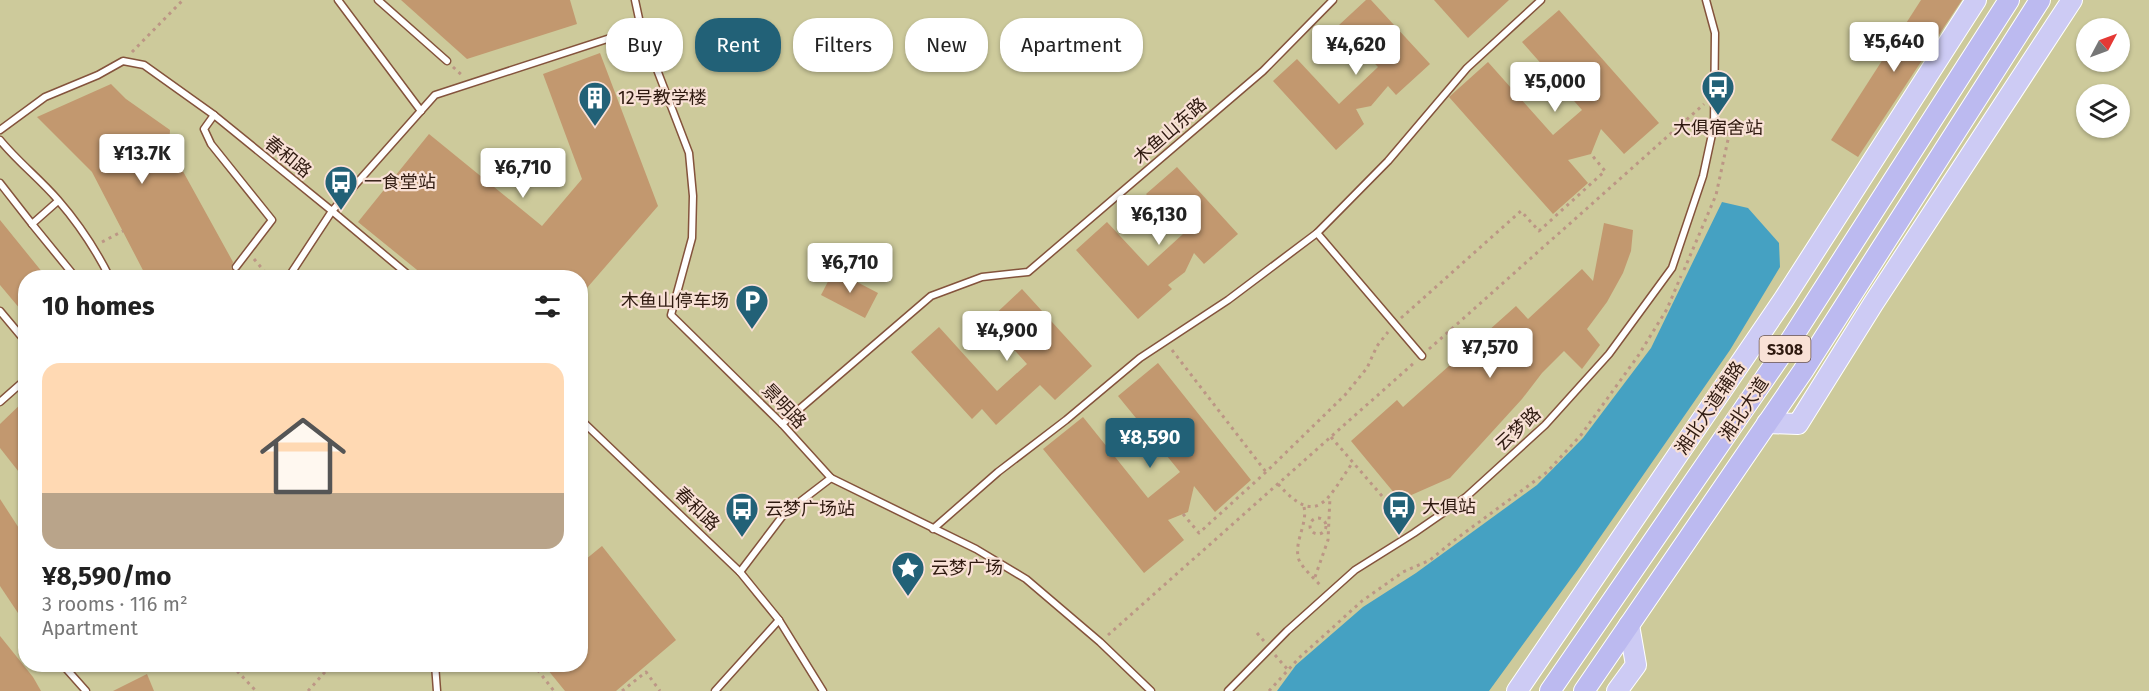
<!DOCTYPE html>
<html lang="en">
<head>
<meta charset="utf-8">
<style>
	body { margin:0; font-family:"Fira Sans","Noto Sans SC",sans-serif; background:#f6f6f6; color:#222; height:100vh; display:flex; flex-direction:column; font-size:22px; white-space:nowrap }
	* { box-sizing:border-box; margin:0 }
	p { font-size:20px; color:#767676 }
	.icon { flex:none; width:33px; height:33px; fill:none; stroke:currentColor; stroke-width:2; stroke-linecap:round; stroke-linejoin:round }
	.map { position:relative; flex:1; overflow:hidden }
	.panel { position:absolute; left:18px; top:270px; width:570px; height:402px; display:flex; flex-direction:column; background:#fff; border-radius:24px; box-shadow:0 2px 4px #0004 }
	.panel>* { flex:none }
	.hud { position:absolute; left:606px; top:18px; width:570px; height:54px; display:flex; gap:12px }
	.needle { width:39px; rotate:49deg }
	.buttons { position:absolute; left:2076px; top:18px; display:grid; gap:12px }
	.buttons a { display:grid; place-items:center; width:54px; height:54px; border-radius:50%; background:#fff; box-shadow:0 2px 4px #0004; font-size:30px }
	.price { position:absolute; translate:-50% -51px; padding:0 14px; border-radius:6px; background:#fff; color:#222; font-size:20px; line-height:39px; filter:drop-shadow(0 2px 3px #0008) }
	.price::after { content:''; position:absolute; left:50%; top:36px; width:18px; height:14px; margin-left:-9px; background:inherit; clip-path:polygon(0 0,100% 0,50% 100%) }
	.price.current { background:#226177; color:#fff }
	ul { padding:0; list-style:none }
	li { display:grid; align-content:center; gap:12px; height:318px; padding:0 24px }
	li+li { border-top:2px solid #e0e0e0 }
	li span { display:grid; place-items:center; height:186px; border-radius:18px; color:#555 }
	li>.icon { margin-inline-start:auto }
	span .icon { width:108px; height:108px; fill:#fffc; stroke-width:1 }
	li b { font-size:26px }
	h2 { display:flex; justify-content:space-between; align-items:center; height:72px; padding:0 24px; font-size:26px }
	.chip { padding:0 21px; border-radius:24px; background:#fff; box-shadow:0 2px 4px #0004; font-size:21px; line-height:54px }
	.chip.current { background:#226177; color:#fff }
	.map>svg:first-child { display:block }
	.green { fill:#cdca9b; fill-rule:evenodd }
	.water { fill:#45a1c2 }
	.building { fill:#c2986f }
	.lines { fill:none; stroke-linecap:round; stroke-linejoin:round }
	.service-casing { stroke:#84533c; stroke-width:9 }
	.primary-casing { stroke:#fff; stroke-width:22 }
	.trunk-casing { stroke:#fff; stroke-width:22 }
	.path { stroke:#bc9685; stroke-width:3; stroke-dasharray:3 4.5; stroke-linecap:butt }
	.service { stroke:#fff; stroke-width:6 }
	.primary { stroke:#cdcbf4; stroke-width:20 }
	.trunk { stroke:#bcbaf0; stroke-width:20 }
	.labels { text-anchor:middle; stroke-width:4.5; stroke-linejoin:round; paint-order:stroke }
	.shield { fill:#f9e1d6; stroke:#6c564b; stroke-width:1.5 }
	.shield-label { font-size:16px; font-weight:bold; fill:#2f1a10 }
	.poi-label { font-size:18px; fill:#2f1a10; stroke:#f9e1d6; text-anchor:start }
	.street-label { font-size:18px; fill:#2f1a10; stroke:#f9e1d6 }
</style>
</head>
<body>
<div class="map">
<svg width="2149" height="691" viewBox="0 0 2149 691">
	<rect width="100%" height="100%" fill="#fcceb9"/>
	<path class="green" d="M0,0H2149V691H0ZM2086,28H2120V62H2086ZM2086,94H2120V128H2086ZM26,278H580V664H26Z"/>
	<path class="water" d="M1722,202L1748,208L1779,243L1780,267L1730,350L1578,569L1489,691H1277L1296,665L1363,607L1416,573L1537,485L1583,438L1651,348Z"/>
	<g class="building">
		<path d="M401,0H570L577,24L467,59Z"/>
		<path d="M1366,0H1371L1430,64L1396,95L1388,86L1371,106L1356,109L1364,124L1336,150L1273,81L1297,59L1339,104L1378,67L1339,25Z"/>
		<path d="M1434,0H1509L1468,38Z"/>
		<path d="M1921,0H1962L1858,157L1831,140Z"/>
		<path d="M1559,10L1659,123L1624,154L1601,129L1591,154L1568,160L1588,183L1553,214L1449,97L1488,62L1553,135L1582,110L1522,42Z"/>
		<path d="M600,53L658,206L580,296V278H427L358,222L429,134L542,226L582,179L543,74Z"/>
		<path d="M111,84L126,99L170,130L169,146L233,262L231,268L237,272V278H147L92,172L37,117Z"/>
		<path d="M1177,167L1238,234L1204,264L1194,253L1185,272L1168,285L1172,289L1138,319L1076,250L1107,222L1148,266L1183,234L1146,194Z"/>
		<path d="M0,220L47,278H26V316L0,285Z"/>
		<path d="M1604,223L1633,230L1631,251L1623,273L1607,302L1587,329L1600,345L1582,369L1564,351L1542,373L1522,399L1450,478L1400,500L1351,441L1397,400L1403,407L1516,306L1528,319L1582,269L1593,281Z"/>
		<path d="M834,270L878,293L865,318L821,295Z"/>
		<path d="M1022,289L1092,366L1055,400L1040,385L996,425L982,409L972,419L911,352L939,327L997,391L1027,364L988,321Z"/>
		<path d="M1158,363L1251,480L1215,512L1194,486L1188,512L1168,520L1184,540L1144,573L1043,449L1083,417L1148,498L1180,472L1118,396Z"/>
		<path d="M26,399V481L0,448V424Z"/>
		<path d="M0,499L26,539V604L18,613L0,586Z"/>
		<path d="M602,546L676,640L616,691H565L543,664H580V564Z"/>
		<path d="M0,636L33,677L41,691H0Z"/>
		<path d="M147,674L154,691H113Z"/>
	</g>
	<g class="lines">
		<defs>
			<g id="service">
				<path d="M338,0L421,111"/>
				<path d="M378,0L447,61"/>
				<path d="M635,0L641,28L689,153L693,196L692,238L671,315L782,424L831,478L976,549L1026,579L1100,642L1151,691"/>
				<path d="M214,115L204,129L211,144L272,220L236,267"/>
				<path d="M0,130L45,97L98,75L123,61L144,65L214,115L332,211L435,95L641,28"/>
				<path d="M0,140C18,162 40,179 58,200C78,223 96,250 110,278"/>
				<path d="M0,183L32,224L58,201"/>
				<path d="M32,224L76,278"/>
				<path d="M1317,233L1422,356"/>
				<path d="M288,278L332,211L412,278"/>
				<path d="M0,311L26,342"/>
				<path d="M0,402L26,379"/>
				<path d="M580,419L740,572L779,620L823,691"/>
				<path d="M782,424L931,296L982,277L1028,272L1263,71L1333,0"/>
				<path d="M933,529L998,472L1066,420L1140,358L1228,300L1317,233L1388,161L1467,68L1541,0"/>
				<path d="M740,572L784,514L831,478"/>
				<path d="M62,664L86,691"/>
				<path d="M435,664L437,691"/>
				<path d="M715,691L779,620"/>
				<path d="M1228,691L1287,631L1355,570L1414,533L1466,497L1545,425L1609,354L1672,268L1703,176L1714,125L1715,33L1706,0"/>
			</g>
			<g id="primary">
				<path d="M1767,423L1798,424L1873,304L2072,0"/>
				<path d="M1517,691L1784,299L1976,0"/>
				<path d="M1617,691L1636,665L1629,625"/>
			</g>
			<g id="trunk">
				<path d="M1550,691L1783,352L2009,0"/>
				<path d="M1584,691L1803,371L2040,0"/>
			</g>
		</defs>
		<use href="#service" class="service-casing"/>
		<use href="#primary" class="primary-casing"/>
		<use href="#trunk" class="trunk-casing"/>
		<g class="path">
			<path d="M132,52L183,0"/>
			<path d="M453,67L463,76"/>
			<path d="M102,242L123,231"/>
			<path d="M254,259L270,278"/>
			<path d="M1684,270L1716,195L1729,135L1724,131"/>
			<path d="M580,305L584,308"/>
			<path d="M1401,318L1521,211L1539,231L1605,171L1591,154"/>
			<path d="M1429,349L1704,104"/>
			<path d="M1172,350L1266,472"/>
			<path d="M1331,437L1408,526"/>
			<path d="M1278,484C1318,529 1327,499 1353,462"/>
			<path d="M1304,507C1308,524 1293,543 1299,560C1303,569 1314,578 1321,586"/>
			<path d="M1183,514L1199,533L1266,472L1345,395L1367,368L1377,346L1388,332"/>
			<circle cx="1318" cy="526" r="8"/>
			<path d="M1315,577L1328,540L1330,497"/>
			<path d="M1257,633L1264,641"/>
			<path d="M1108,635L1415,362"/>
			<path d="M1275,655L1288,670"/>
			<path d="M234,664L238,672L256,691"/>
			<path d="M533,664L554,691"/>
			<path d="M308,691L332,664"/>
			<path d="M622,691L646,672L660,691"/>
			<path d="M1269,691L1299,658L1362,601L1403,572L1430,560L1452,542L1547,472L1581,435L1638,356L1667,309L1681,276"/>
		</g>
		<use href="#service" class="service"/>
		<use href="#primary" class="primary"/>
		<use href="#trunk" class="trunk"/>
	</g>
	<defs>
		<symbol id="bus-pin" viewBox="-11 -11 22 30"><path d="M0 17L-7.5 6A9.5 9.5 0 1 1 7.5 6Z" fill="#226177" stroke="#f9e1d6"/><path d="M-5-6H5V4H4V6H2V4H-2V6H-4V4H-5ZM-3.5-4V0h7V-4ZM-3.5 1.2v1.5H-2V1.2ZM2 1.2v1.5H3.5V1.2Z" fill="#fff"/></symbol>
		<symbol id="building-pin" viewBox="-11 -11 22 30"><path d="M0 17L-7.5 6A9.5 9.5 0 1 1 7.5 6Z" fill="#226177" stroke="#f9e1d6"/><path d="M-4-6H4V6H1V3H-1V6H-4ZM-2.5-4.3h1.7v1.8h-1.7ZM.8-4.3h1.7v1.8H.8ZM-2.5-1h1.7V.8h-1.7ZM.8-1h1.7V.8H.8Z" fill="#fff"/></symbol>
		<symbol id="parking-pin" viewBox="-11 -11 22 30"><path d="M0 17L-7.5 6A9.5 9.5 0 1 1 7.5 6Z" fill="#226177" stroke="#f9e1d6"/><path d="M-3.5-5.5H1a3.5 3.5 0 0 1 0 7H-1V5.5H-3.5ZM-1-3.4V-.6H.8a1.4 1.4 0 0 0 0-2.8Z" fill="#fff"/></symbol>
		<symbol id="sight-pin" viewBox="-11 -11 22 30"><path d="M0 17L-7.5 6A9.5 9.5 0 1 1 7.5 6Z" fill="#226177" stroke="#f9e1d6"/><path d="M0-6L1.8-2.2L6-1.7L2.9 1.2L3.7 5.4L0 3.3L-3.7 5.4L-2.9 1.2L-6-1.7L-1.8-2.2Z" fill="#fff"/></symbol>
	</defs>
	<g fill-rule="evenodd">
		<use href="#bus-pin" x="1699" y="68" width="38" height="52"/>
		<use href="#building-pin" x="576" y="79" width="38" height="52"/>
		<use href="#bus-pin" x="322" y="163" width="38" height="52"/>
		<use href="#parking-pin" x="733" y="282" width="38" height="52"/>
		<use href="#bus-pin" x="1380" y="488" width="38" height="52"/>
		<use href="#bus-pin" x="723" y="490" width="38" height="52"/>
		<use href="#sight-pin" x="889" y="549" width="38" height="52"/>
	</g>
	<g class="labels">
		<rect class="shield" x="1759.5" y="336" width="51" height="26" rx="4.5"/>
		<g class="shield-label">
			<text x="1785" y="355">S308</text>
		</g>
		<g class="poi-label">
			<text x="618" y="104">12号教学楼</text>
			<text x="1718" y="134" text-anchor="middle">大俱宿舍站</text>
			<text x="364" y="188">一食堂站</text>
			<text x="729" y="307" text-anchor="end">木鱼山停车场</text>
			<text x="1422" y="513">大俱站</text>
			<text x="765" y="515">云梦广场站</text>
			<text x="931" y="574">云梦广场</text>
		</g>
		<g class="street-label">
			<text transform="translate(1170 131) rotate(-41)" y="6">木鱼山东路</text>
			<text transform="translate(288 157) rotate(39)" y="6">春和路</text>
			<text transform="translate(784 406) rotate(46)" y="6">景明路</text>
			<text transform="translate(1710 408) rotate(-56)" y="6">湘北大道辅路</text>
			<text transform="translate(1744 409) rotate(-56)" y="6">湘北大道</text>
			<text transform="translate(1518 429) rotate(-43)" y="6">云梦路</text>
			<text transform="translate(697 509) rotate(44)" y="6">春和路</text>
		</g>
	</g>
</svg>
<div class="buttons">
<a><svg class="needle" viewBox="-14 -14 28 28"><path d="M0-13l5 13h-10z" fill="#e53935"/><path d="M0 13l5-13h-10z" fill="#767676"/></svg></a>
<a><svg class="icon" aria-label="layers" viewBox="0 0 24 24"><path d="M12 4l9 5-9 5-9-5zM3 14l9 5 9-5"/></svg></a>
</div>
<b class="price" style="left:1894px;top:73px">¥5,640</b>
<b class="price" style="left:1356px;top:76px">¥4,620</b>
<b class="price" style="left:1555px;top:113px">¥5,000</b>
<b class="price" style="left:142px;top:185px">¥13.7K</b>
<b class="price" style="left:523px;top:199px">¥6,710</b>
<b class="price" style="left:1159px;top:246px">¥6,130</b>
<b class="price" style="left:850px;top:294px">¥6,710</b>
<b class="price" style="left:1007px;top:362px">¥4,900</b>
<b class="price" style="left:1490px;top:379px">¥7,570</b>
<b class="price current" style="left:1150px;top:469px">¥8,590</b>
<div class="hud">
<a class="chip">Buy</a>
<a class="chip current">Rent</a>
<a class="chip">Filters</a>
<a class="chip">New</a>
<a class="chip">Apartment</a>
</div>
<section class="panel">
<h2>10 homes<svg class="icon" aria-label="filters" viewBox="0 0 24 24"><path d="M4 7h16M4 17h16"/><circle cx="9" cy="7" r="2"/><circle cx="15" cy="17" r="2"/></svg></h2>
<ul>
<li><span style="background:linear-gradient(#ffd9b3 70%,#b9a48a 0)"><svg class="icon" aria-label="home" viewBox="0 0 24 24"><path d="M3 11l9-7 9 7M6 9v11h12V9"/></svg></span><div><b>¥8,590/mo</b><p>3 rooms · 116 m²</p><p>Apartment</p></div></li>
</ul>
</section>
</div>
</body>
</html>
